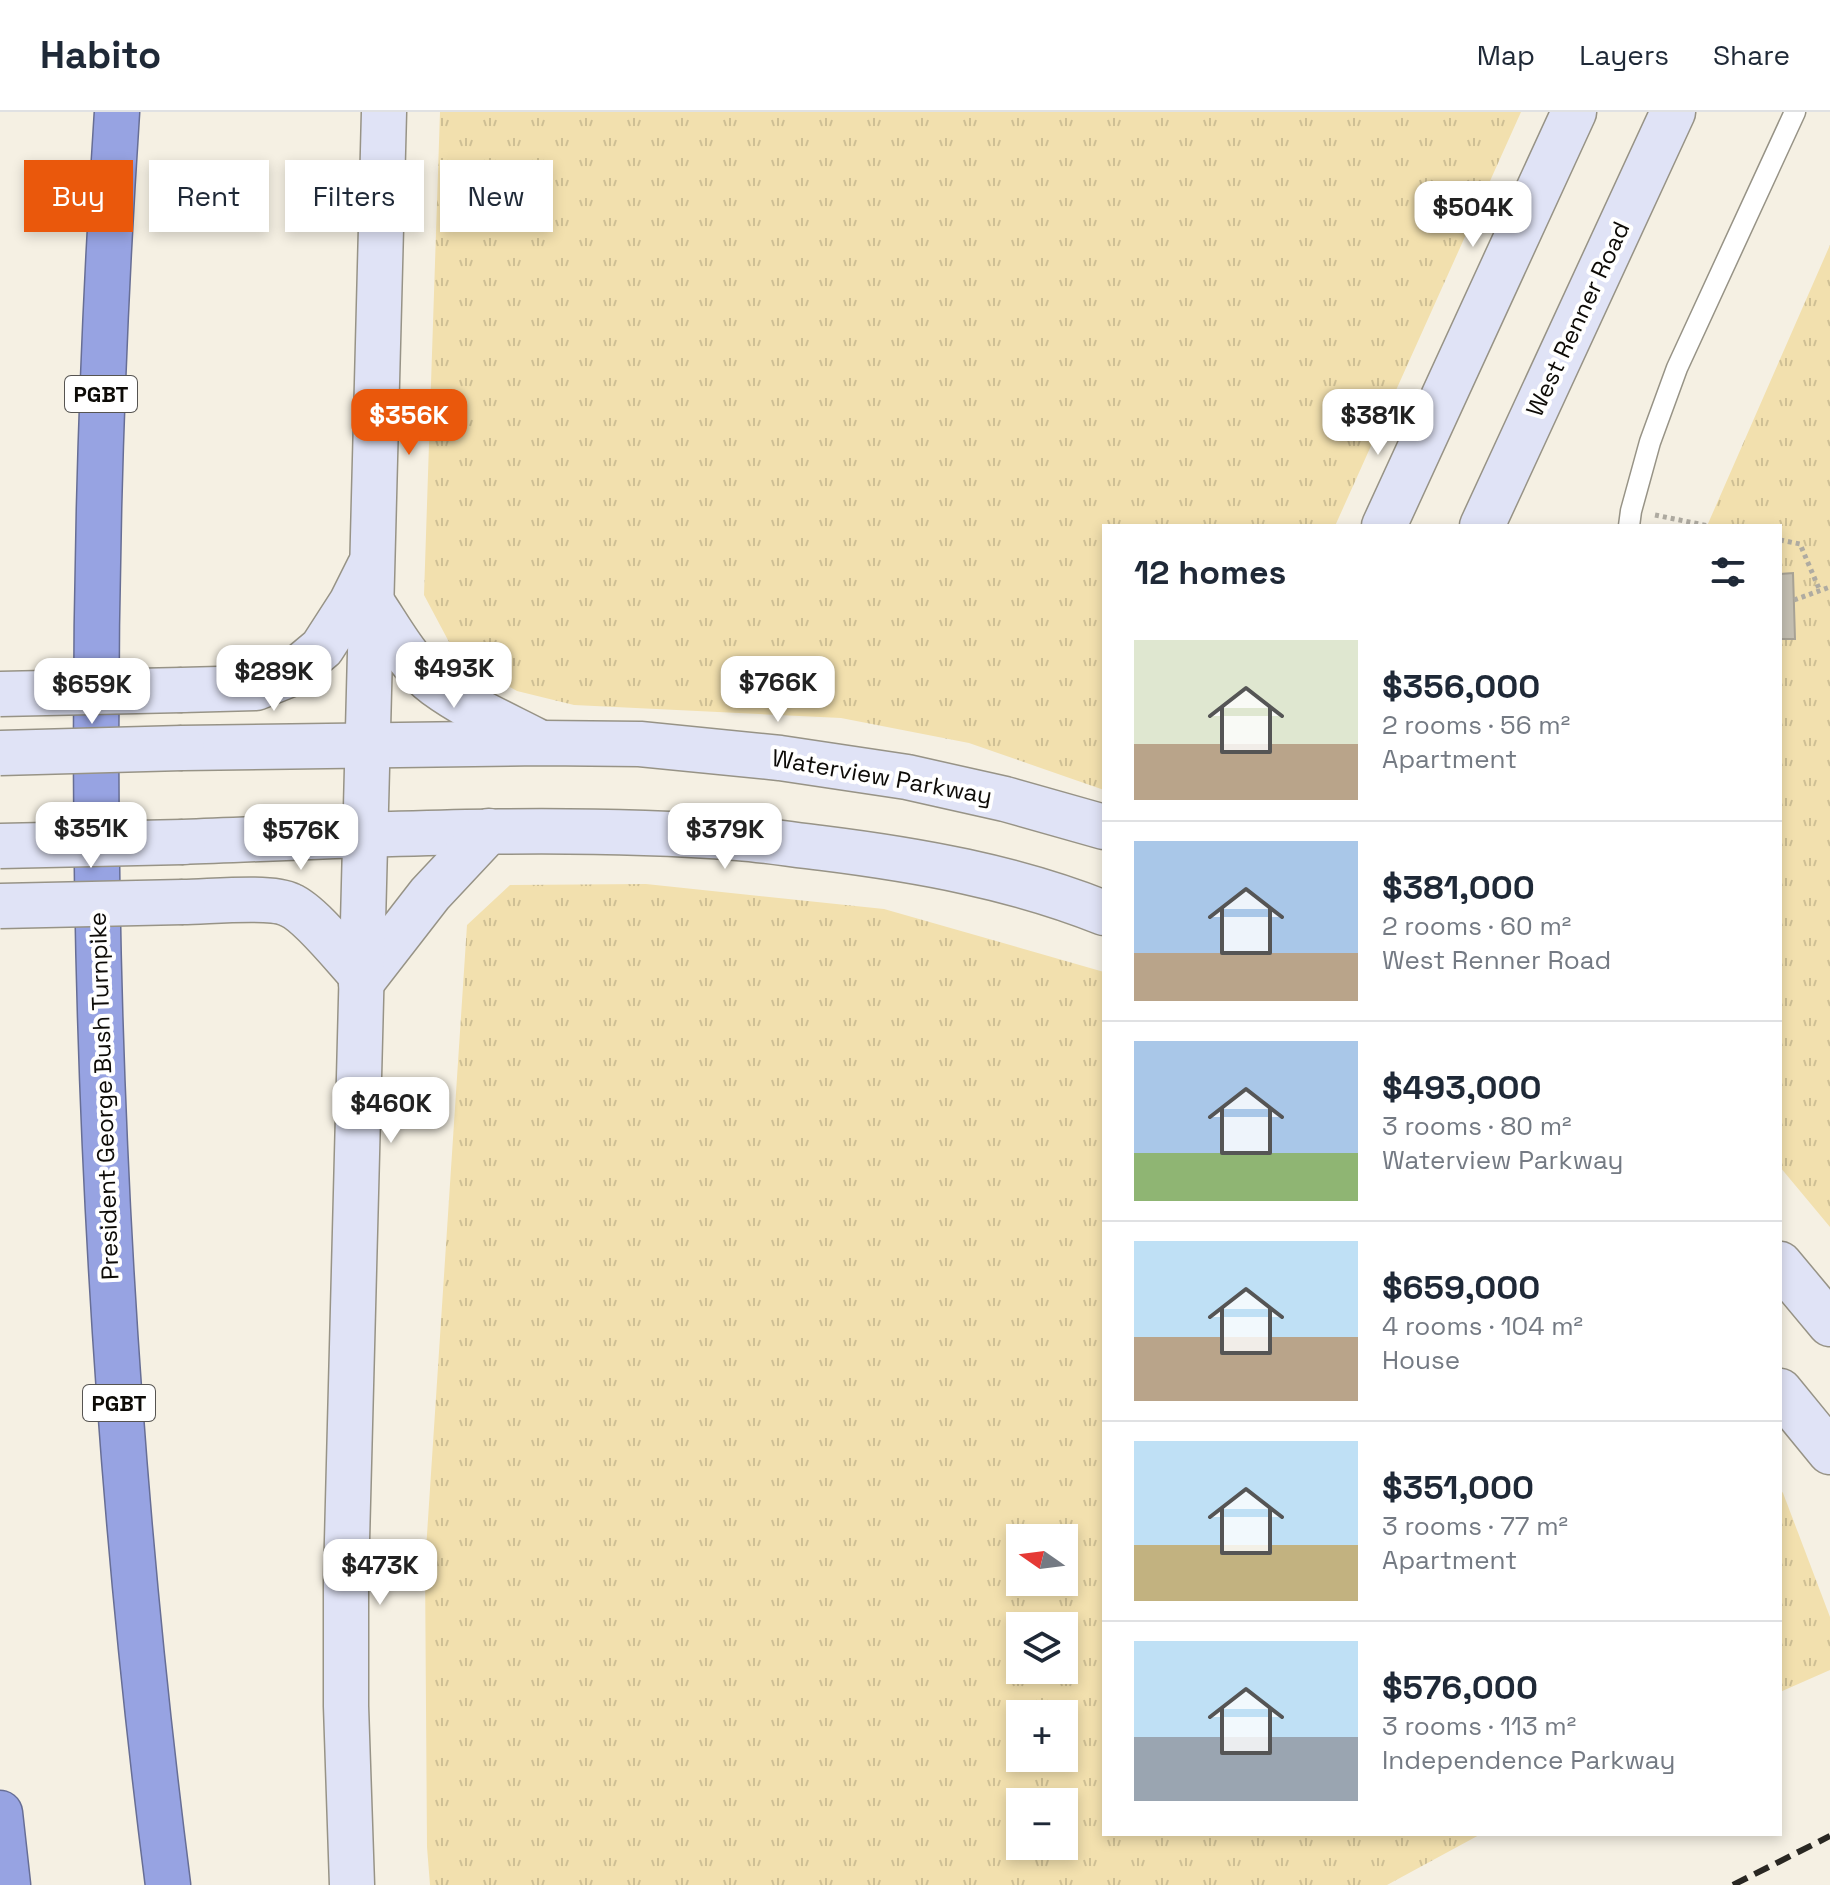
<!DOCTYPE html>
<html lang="en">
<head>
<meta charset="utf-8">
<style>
	body { margin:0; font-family:"Space Grotesk",sans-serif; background:#f6f6f7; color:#1f2937; height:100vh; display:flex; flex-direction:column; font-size:30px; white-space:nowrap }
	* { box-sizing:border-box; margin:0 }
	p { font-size:26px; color:#747a83 }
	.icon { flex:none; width:44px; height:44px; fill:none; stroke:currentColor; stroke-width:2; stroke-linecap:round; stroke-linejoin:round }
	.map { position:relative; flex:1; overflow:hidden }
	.details { position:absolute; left:1102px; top:412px; width:680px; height:1312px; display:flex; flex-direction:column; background:#fff; border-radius:0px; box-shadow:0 4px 12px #0003 }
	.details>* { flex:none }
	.hud { position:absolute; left:24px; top:48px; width:760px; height:72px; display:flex; gap:16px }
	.needle { width:52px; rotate:284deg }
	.fabs { position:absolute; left:1006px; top:1412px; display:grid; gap:16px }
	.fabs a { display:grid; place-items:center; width:72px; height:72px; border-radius:0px; background:#fff; box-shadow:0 4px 12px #0003; font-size:40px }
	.price { position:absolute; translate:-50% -68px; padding:0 18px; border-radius:16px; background:#fff; color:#222; font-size:26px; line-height:52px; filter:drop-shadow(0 2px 4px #0008) }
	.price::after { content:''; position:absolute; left:50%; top:48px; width:24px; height:18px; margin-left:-12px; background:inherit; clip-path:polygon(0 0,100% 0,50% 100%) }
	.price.selected { background:#ea580c; color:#fff }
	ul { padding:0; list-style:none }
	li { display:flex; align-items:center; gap:24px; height:200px; padding:0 32px }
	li+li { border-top:2px solid #e0e1e3 }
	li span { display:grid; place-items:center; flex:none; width:224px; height:160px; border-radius:0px; color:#555 }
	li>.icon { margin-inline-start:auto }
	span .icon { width:96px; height:96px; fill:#fffc; stroke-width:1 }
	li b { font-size:34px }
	h2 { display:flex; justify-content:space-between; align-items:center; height:96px; padding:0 32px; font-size:34px }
	.tag { padding:0 28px; border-radius:0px; background:#fff; box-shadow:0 4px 12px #0003; font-size:28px; line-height:72px }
	.tag.selected { background:#ea580c; color:#fff }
	header { display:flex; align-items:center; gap:48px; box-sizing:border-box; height:112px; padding:0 40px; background:#fff; border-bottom:2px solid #e0e1e3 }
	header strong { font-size:38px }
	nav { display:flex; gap:44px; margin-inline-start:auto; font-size:28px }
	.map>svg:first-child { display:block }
	.grass { fill:url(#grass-tufts); fill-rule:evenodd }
	.building { fill:#c4bfb2; stroke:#a8a396; stroke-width:2 }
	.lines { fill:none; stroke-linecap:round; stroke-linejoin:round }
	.lane-casing { stroke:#979386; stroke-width:23 }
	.secondary-casing { stroke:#979386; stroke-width:47 }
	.highway-casing { stroke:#676e95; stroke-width:47 }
	.path { stroke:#afaba1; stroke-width:5; stroke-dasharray:4 4; stroke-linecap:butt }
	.lane { stroke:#fff; stroke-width:20 }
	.secondary { stroke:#e0e3f6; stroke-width:44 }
	.highway { stroke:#97a3e2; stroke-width:44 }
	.rail { stroke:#292722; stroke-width:6; stroke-dasharray:16 8; stroke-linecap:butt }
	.secondary-bridge-casing { stroke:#979386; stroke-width:47; stroke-linecap:butt }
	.secondary-bridge { stroke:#e0e3f6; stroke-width:44 }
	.labels { text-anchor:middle; stroke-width:8; stroke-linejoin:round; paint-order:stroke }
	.shield { fill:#fff; stroke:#565451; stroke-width:2 }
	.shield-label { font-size:22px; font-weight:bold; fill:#0d0b07 }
	.street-label { font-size:24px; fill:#0d0b07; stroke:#fff }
</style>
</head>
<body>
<header>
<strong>Habito</strong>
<nav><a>Map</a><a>Layers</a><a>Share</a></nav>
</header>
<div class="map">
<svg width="1830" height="1773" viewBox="0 0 1830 1773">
	<defs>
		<pattern id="grass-tufts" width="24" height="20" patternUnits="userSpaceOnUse" patternTransform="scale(2)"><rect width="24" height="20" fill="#f2e0ae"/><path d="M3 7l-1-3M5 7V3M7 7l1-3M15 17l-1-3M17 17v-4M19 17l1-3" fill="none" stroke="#cebf94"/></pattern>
	</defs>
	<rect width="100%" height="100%" fill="#f5f0e3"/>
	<g class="grass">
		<path d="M440,0H1521L1335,414H1104V678L969,631L841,606L574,593L517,579L457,545L424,483Z"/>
		<path d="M1830,133V1115L1780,1055V414H1707Z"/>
		<path d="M646,772L884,797L1104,860V1722H1481L1387,1773H430L427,1735L425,1453L467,813L510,773ZM1020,1426H1064V1470H1020ZM1064,1514V1558H1020V1514ZM1020,1602H1064V1646H1020ZM1020,1690H1064V1734H1020Z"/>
		<path d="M1780,1377L1783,1381L1830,1505V1558L1780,1580Z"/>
	</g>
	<path class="building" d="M1793,461L1795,527H1780V462Z"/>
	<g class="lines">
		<defs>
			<path id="lane" d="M1629,414L1631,399L1650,330L1677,256L1795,0"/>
			<g id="secondary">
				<path d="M1384,414L1574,0"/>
				<path d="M1482,414L1673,0"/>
				<path d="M371,489C390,517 408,552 436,573C466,595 502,611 535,628"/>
				<path d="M182,578L256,576L291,562L322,536L351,491L369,455"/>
				<path d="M182,636L541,631L640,632L780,646L907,665L1005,687L1104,715"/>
				<path d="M183,730C368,723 554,712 738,726C766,728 794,733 822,736C918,748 1014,765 1104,801"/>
				<path d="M183,790C208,790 271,783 290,793C311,802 345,846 362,864"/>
				<path d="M361,871L430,782L489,719"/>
				<path d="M1780,1152L1830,1212"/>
				<path d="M1780,1279L1830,1340"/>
				<path d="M352,1773L346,1594V1467L384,0"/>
			</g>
			<g id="highway">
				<path d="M117,0C78,592 93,1185 168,1773"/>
				<path d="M0,1701L8,1773"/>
			</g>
		</defs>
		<use href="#lane" class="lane-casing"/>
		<use href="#secondary" class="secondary-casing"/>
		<use href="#highway" class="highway-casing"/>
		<g class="path">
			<path d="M1655,403L1709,414"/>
			<path d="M1780,428L1800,432L1820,479"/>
			<path d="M1794,488L1830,475"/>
		</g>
		<use href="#lane" class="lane"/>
		<use href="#secondary" class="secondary"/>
		<use href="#highway" class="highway"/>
		<path class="rail" d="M1733,1773L1830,1724"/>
		<defs>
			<g id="secondary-bridge">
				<path d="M0,582L182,578"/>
				<path d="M0,641L182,636"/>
				<path d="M0,734L183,730"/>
				<path d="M0,794L183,790"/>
			</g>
		</defs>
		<use href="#secondary-bridge" class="secondary-bridge-casing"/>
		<use href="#secondary-bridge" class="secondary-bridge"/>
	</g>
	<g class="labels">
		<g class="shield">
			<rect x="65" y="264" width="72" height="36" rx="6"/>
			<rect x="83" y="1273" width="72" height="36" rx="6"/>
		</g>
		<g class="shield-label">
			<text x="101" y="290">PGBT</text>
			<text x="119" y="1299">PGBT</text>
		</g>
		<g class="street-label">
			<text transform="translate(1578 207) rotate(-65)" y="8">West Renner Road</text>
			<text transform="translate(882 665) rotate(10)" y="8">Waterview Parkway</text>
			<text transform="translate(104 984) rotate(-92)" y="8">President George Bush Turnpike</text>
		</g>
	</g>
</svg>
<div class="fabs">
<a><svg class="needle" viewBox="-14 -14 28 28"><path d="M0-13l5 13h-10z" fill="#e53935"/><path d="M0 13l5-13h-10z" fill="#747a83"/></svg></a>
<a><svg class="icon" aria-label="layers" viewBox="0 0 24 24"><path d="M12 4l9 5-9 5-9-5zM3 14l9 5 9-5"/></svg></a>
<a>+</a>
<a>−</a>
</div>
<b class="price" style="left:1473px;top:137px">$504K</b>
<b class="price selected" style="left:409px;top:345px">$356K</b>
<b class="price" style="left:1378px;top:345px">$381K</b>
<b class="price" style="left:454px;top:598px">$493K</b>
<b class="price" style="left:274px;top:601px">$289K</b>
<b class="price" style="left:778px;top:612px">$766K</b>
<b class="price" style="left:92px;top:614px">$659K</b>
<b class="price" style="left:91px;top:758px">$351K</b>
<b class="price" style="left:725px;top:759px">$379K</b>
<b class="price" style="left:301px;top:760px">$576K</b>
<b class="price" style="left:391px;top:1033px">$460K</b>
<b class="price" style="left:380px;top:1495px">$473K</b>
<div class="hud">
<a class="tag selected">Buy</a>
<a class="tag">Rent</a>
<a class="tag">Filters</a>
<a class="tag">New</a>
</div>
<section class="details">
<h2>12 homes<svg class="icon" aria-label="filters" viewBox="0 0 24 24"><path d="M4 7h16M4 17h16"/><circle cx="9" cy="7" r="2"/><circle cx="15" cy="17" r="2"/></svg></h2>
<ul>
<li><span style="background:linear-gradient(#dfe7d0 65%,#b9a48a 0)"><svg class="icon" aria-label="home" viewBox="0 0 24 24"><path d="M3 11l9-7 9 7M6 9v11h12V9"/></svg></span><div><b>$356,000</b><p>2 rooms · 56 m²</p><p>Apartment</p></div></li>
<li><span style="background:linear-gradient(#a9c7e8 70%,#b9a48a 0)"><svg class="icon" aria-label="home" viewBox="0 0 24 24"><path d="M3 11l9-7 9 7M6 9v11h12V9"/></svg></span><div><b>$381,000</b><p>2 rooms · 60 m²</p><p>West Renner Road</p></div></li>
<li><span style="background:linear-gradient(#a9c7e8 70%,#8fb573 0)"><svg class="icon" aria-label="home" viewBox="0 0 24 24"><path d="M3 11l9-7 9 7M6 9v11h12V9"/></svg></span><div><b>$493,000</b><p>3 rooms · 80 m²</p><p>Waterview Parkway</p></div></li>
<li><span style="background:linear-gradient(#bfe0f5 60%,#b9a48a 0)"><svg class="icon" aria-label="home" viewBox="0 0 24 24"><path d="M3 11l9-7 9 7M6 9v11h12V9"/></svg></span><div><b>$659,000</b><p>4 rooms · 104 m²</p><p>House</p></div></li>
<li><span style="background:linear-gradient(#bfe0f5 65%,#c2b280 0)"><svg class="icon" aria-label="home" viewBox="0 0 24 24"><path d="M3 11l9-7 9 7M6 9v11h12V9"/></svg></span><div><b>$351,000</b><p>3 rooms · 77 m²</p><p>Apartment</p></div></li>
<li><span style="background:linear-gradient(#bfe0f5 60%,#9aa5b1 0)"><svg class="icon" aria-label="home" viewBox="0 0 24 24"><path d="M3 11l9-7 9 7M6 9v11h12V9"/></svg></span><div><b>$576,000</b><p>3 rooms · 113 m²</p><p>Independence Parkway</p></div></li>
</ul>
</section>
</div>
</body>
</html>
